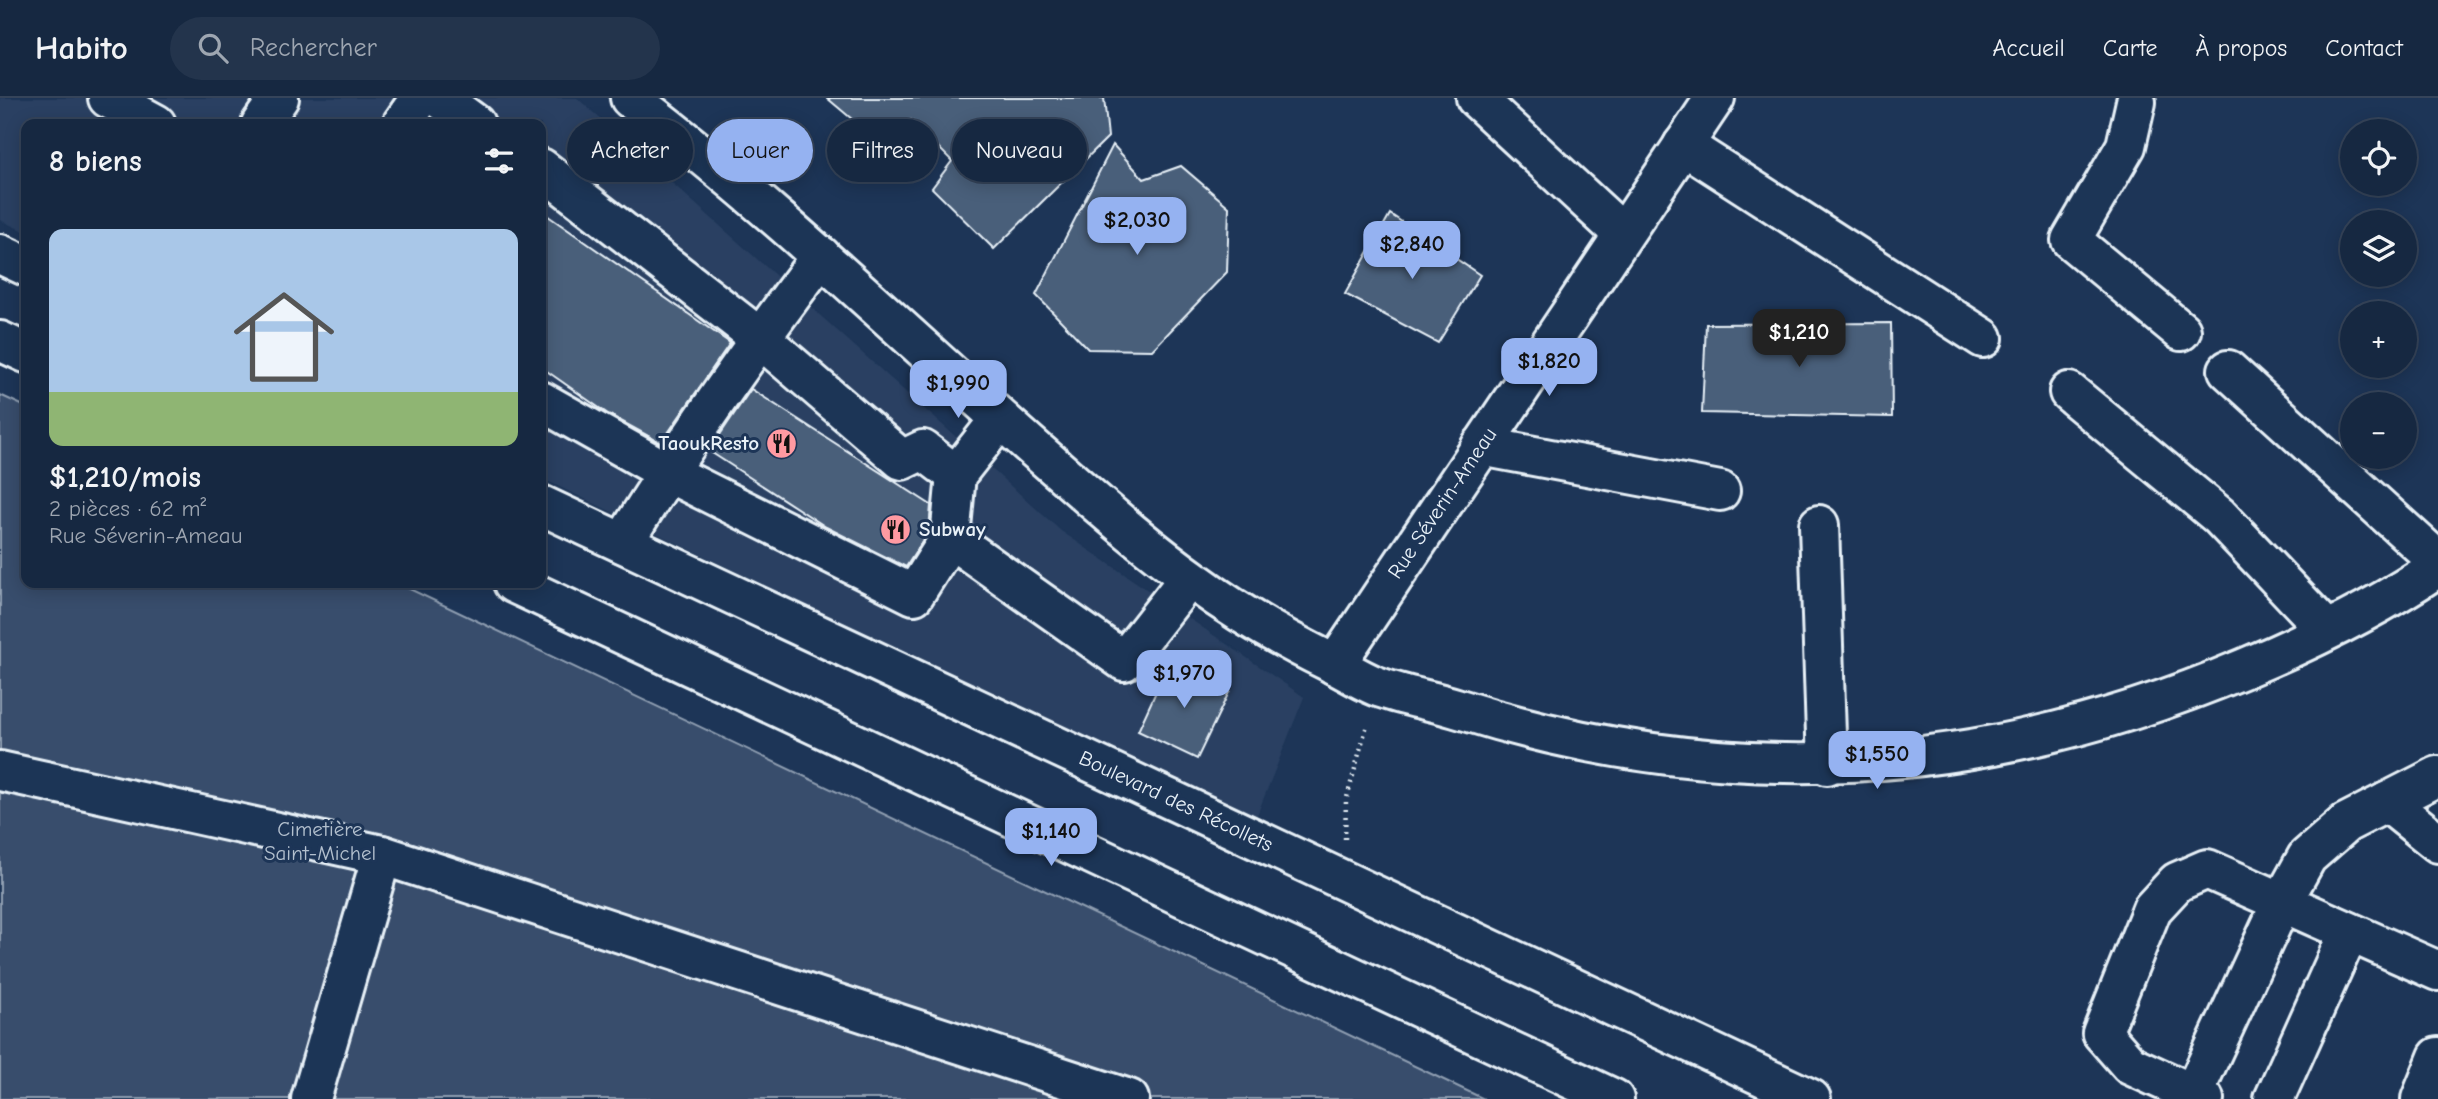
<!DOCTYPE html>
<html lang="fr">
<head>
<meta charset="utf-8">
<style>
	body { margin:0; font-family:"Comic Neue",sans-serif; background:#23344c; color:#f1f3f6; height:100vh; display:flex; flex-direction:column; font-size:26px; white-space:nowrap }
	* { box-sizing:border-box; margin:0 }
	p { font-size:23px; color:#9ea6b1 }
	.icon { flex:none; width:38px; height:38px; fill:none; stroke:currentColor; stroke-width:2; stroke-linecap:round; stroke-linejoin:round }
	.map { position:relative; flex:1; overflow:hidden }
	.sheet { position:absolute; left:21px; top:21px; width:525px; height:469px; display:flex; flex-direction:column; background:#162841; border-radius:14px; box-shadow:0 4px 18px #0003,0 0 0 2px #35445a }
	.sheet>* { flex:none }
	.top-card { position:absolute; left:567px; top:21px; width:665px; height:63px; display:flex; gap:14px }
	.fabs { position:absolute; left:2340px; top:21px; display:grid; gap:14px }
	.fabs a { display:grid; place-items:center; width:77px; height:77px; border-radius:50%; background:#162841; box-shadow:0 4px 18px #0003,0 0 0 2px #35445a; font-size:35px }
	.price { position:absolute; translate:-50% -60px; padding:0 16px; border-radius:14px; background:#95b2f1; color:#111; font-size:23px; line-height:46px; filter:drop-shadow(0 2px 4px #0008) }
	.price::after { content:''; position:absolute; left:50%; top:42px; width:21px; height:16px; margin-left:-10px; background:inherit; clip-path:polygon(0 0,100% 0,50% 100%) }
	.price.selected { background:#222; color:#fff }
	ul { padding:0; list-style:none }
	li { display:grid; align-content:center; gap:14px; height:371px; padding:0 28px }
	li+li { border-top:2px solid #35445a }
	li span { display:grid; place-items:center; height:217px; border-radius:14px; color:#555 }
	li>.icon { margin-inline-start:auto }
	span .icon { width:126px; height:126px; fill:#fffc; stroke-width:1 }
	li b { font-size:30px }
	h2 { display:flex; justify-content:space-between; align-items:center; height:84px; padding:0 28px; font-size:30px }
	.tag { padding:0 24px; border-radius:32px; background:#162841; box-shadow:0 4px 18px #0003,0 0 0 2px #35445a; font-size:24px; line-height:63px }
	.tag.selected { background:#95b2f1; color:#111 }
	header { display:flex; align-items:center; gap:42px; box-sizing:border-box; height:98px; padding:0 35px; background:#162841; border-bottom:2px solid #35445a }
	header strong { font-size:33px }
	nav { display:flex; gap:38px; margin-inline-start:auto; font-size:24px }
	.search { width:490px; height:63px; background:#23344c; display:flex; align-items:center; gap:18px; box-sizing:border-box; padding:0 24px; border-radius:38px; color:#9ea6b1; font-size:26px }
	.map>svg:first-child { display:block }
	.built { fill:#2a4162 }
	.green { fill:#374d6c; stroke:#909fb2; stroke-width:2 }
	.building { fill:#495e7a; stroke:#e8f1f8; stroke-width:2 }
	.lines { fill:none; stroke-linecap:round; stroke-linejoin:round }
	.minor-casing { stroke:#e8f1f8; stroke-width:44 }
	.major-casing { stroke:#e8f1f8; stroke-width:44 }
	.path { stroke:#e8f1f8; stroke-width:4.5; stroke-dasharray:2 5; stroke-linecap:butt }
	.minor { stroke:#1d3557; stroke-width:38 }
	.major { stroke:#1d3557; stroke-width:38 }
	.labels { text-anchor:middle; stroke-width:6; stroke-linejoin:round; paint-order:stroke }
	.poi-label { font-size:21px; font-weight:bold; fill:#e8f1f8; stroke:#1d3557; text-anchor:end }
	.street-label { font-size:21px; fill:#e8f1f8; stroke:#1d3557 }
	.park-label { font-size:21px; fill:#b3c0ce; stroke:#1d3557 }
</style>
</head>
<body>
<header>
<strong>Habito</strong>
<div class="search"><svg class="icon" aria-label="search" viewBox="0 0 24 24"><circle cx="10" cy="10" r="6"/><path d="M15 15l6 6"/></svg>Rechercher</div>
<nav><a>Accueil</a><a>Carte</a><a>À propos</a><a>Contact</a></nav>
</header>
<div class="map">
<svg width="2438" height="1001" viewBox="0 0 2438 1001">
	<rect width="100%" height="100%" fill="#1d3557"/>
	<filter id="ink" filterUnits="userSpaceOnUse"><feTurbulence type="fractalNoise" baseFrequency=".0143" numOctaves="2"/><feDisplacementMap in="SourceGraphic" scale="14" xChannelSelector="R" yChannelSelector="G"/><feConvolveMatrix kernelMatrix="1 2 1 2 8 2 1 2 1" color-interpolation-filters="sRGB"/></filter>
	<g filter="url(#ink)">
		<path class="built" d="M0,0H577L1061,433L1304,599L1255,722L541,380V26H26V134L0,122Z"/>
		<path class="green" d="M0,297L26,309V485H397L1484,1001H0Z"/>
		<g class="building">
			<path d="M827,0H1104L1108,39L994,151L932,90L952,63L911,22L884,48Z"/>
			<path d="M1113,47L1144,81L1181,68L1229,109L1227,174L1152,252L1088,251L1036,197Z"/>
			<path d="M541,113L730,245L661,345L608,316L541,269Z"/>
			<path d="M1390,116L1480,177L1438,245L1345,196Z"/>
			<path d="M1891,225L1892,319L1702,315L1706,226Z"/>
			<path d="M751,291L931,407L929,433L906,469L826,429L709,353Z"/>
			<path d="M1170,563L1230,592L1197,661L1138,633Z"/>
		</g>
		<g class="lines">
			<defs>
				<g id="minor">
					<path d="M108,0L156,26"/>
					<path d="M440,0L475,26"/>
					<path d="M630,0C774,109 902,234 1037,353C1089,398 1140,445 1197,485C1239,516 1283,541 1330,564C1345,572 1361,582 1376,588C1402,598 1430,602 1456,610C1728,696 1983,681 2245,570C2312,542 2378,510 2438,469"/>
					<path d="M1476,0L1623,136"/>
					<path d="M2136,4L2126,48L2071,142L2181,233"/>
					<path d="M261,26L279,0"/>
					<path d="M402,26L420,0"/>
					<path d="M1683,47L1983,240"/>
					<path d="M541,70L760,240L902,362L923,352L956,377"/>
					<path d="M2228,272L2438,463"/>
					<path d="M2069,294L2219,418L2327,532"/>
					<path d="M541,303L667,374L914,497L950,440L1124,563L1189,480"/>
					<path d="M1481,348L1720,393"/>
					<path d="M1819,427L1827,667"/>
					<path d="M950,440L956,377L1000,321"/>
					<path d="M623,445C684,346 751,251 821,158"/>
					<path d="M1335,567L1715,0"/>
					<path d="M0,673L382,757L1129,1001"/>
					<path d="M2387,704L2438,745"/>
					<path d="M2193,996L2282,804L2307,759L2346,725L2438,678"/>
					<path d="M311,1001L382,757"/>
					<path d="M2204,1001L2130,967L2102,935L2152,811L2177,784L2207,771L2438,873"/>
					<path d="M2274,1001L2349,834"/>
					<path d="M2421,1001L2438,959"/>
				</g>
				<g id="major">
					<path d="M0,156L26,168"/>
					<path d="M0,243L26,255"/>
					<path d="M541,407L1811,1001"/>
					<path d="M513,485L1614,1001"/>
				</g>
			</defs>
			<use href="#minor" class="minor-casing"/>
			<use href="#major" class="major-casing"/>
			<path class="path" d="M1345,741L1346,703L1367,627"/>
			<use href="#minor" class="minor"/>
			<use href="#major" class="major"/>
		</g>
	</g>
	<defs>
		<symbol id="restaurant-disc" viewBox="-11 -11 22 22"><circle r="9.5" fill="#ff9aa2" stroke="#1d3557"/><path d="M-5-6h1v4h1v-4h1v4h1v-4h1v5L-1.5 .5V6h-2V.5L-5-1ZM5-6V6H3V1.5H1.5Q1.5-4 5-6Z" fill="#111"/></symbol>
	</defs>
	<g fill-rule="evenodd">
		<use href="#restaurant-disc" x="764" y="328" width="35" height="35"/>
		<use href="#restaurant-disc" x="878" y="414" width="35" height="35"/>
	</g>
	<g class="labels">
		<g class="poi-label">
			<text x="759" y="352">TaoukResto</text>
			<text x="919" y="438" text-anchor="start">Subway</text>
		</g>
		<g class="street-label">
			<text transform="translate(1442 405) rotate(-56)" y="7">Rue Séverin-Ameau</text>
			<text transform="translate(1176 703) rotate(25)" y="7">Boulevard des Récollets</text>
		</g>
		<g class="park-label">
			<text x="320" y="738">Cimetière<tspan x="320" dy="24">Saint-Michel</tspan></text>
		</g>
	</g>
</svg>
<div class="fabs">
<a><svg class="icon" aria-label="locate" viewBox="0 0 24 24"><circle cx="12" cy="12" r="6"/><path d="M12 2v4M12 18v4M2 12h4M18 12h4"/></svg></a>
<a><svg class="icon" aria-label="layers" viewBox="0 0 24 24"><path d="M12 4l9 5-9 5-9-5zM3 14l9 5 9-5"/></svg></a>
<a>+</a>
<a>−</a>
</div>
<b class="price" style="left:1137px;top:159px">$2,030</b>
<b class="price" style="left:1412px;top:183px">$2,840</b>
<b class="price selected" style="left:1799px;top:271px">$1,210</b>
<b class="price" style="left:1549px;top:300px">$1,820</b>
<b class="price" style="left:958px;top:322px">$1,990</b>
<b class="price" style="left:1184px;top:612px">$1,970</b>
<b class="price" style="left:1877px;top:693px">$1,550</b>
<b class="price" style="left:1051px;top:770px">$1,140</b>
<div class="top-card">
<a class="tag">Acheter</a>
<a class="tag selected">Louer</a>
<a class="tag">Filtres</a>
<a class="tag">Nouveau</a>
</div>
<section class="sheet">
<h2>8 biens<svg class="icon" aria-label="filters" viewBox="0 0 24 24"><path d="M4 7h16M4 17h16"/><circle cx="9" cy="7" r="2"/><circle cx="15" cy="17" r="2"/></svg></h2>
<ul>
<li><span style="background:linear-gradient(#a9c7e8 75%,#8fb573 0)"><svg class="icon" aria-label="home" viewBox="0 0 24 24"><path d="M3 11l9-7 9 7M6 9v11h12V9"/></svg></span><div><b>$1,210/mois</b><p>2 pièces · 62 m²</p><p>Rue Séverin-Ameau</p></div></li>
</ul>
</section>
</div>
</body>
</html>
